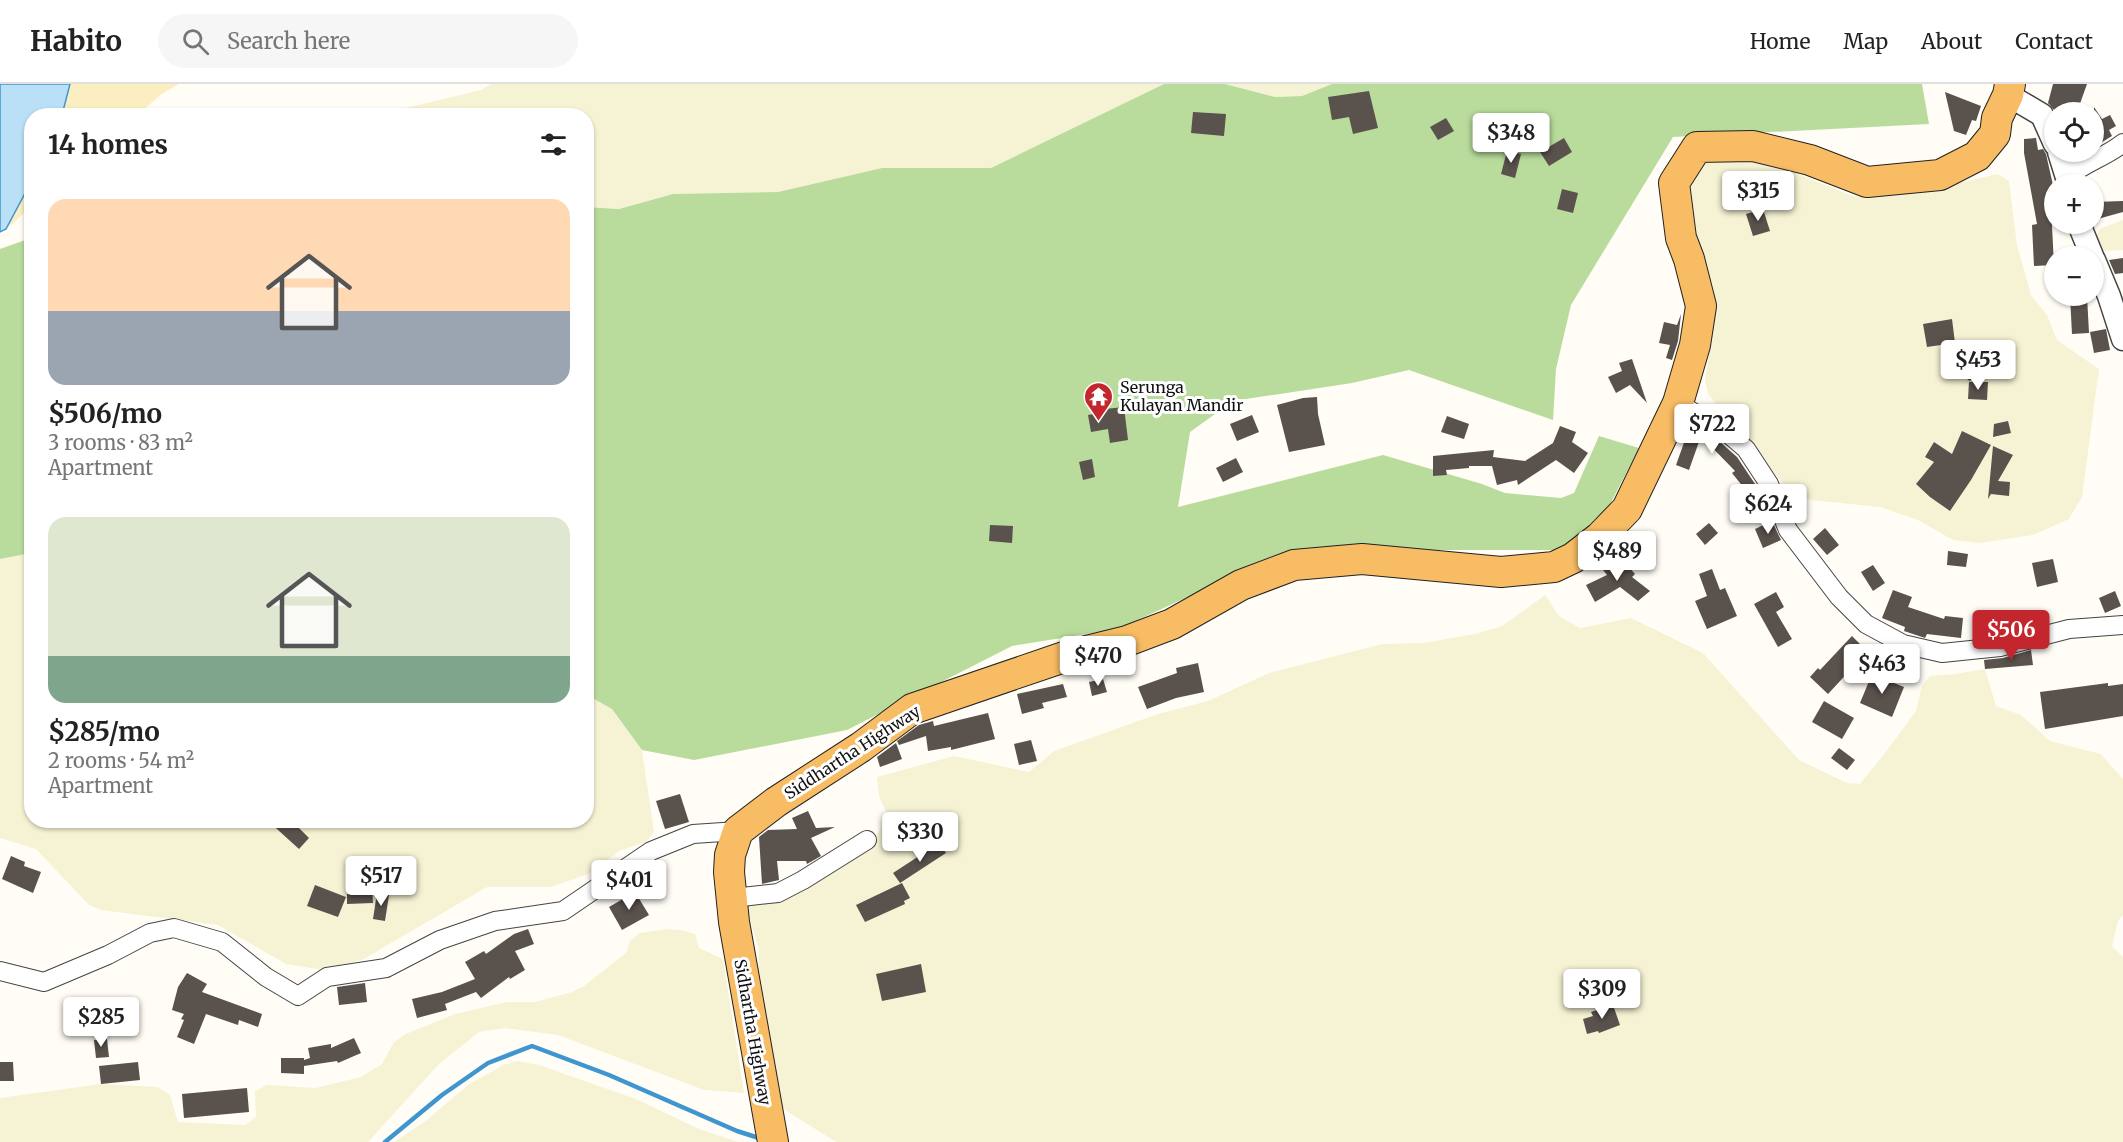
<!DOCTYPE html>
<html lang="en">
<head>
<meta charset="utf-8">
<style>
	body { margin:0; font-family:Merriweather,serif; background:#f6f6f6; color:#222; height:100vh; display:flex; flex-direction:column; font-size:22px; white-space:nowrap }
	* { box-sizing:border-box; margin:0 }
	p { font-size:20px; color:#767676 }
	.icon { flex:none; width:33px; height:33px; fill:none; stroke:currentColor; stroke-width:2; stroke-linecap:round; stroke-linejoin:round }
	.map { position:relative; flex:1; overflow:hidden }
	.panel { position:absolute; left:24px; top:24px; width:570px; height:720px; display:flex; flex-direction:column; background:#fff; border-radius:24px; box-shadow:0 2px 4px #0004 }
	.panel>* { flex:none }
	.buttons { position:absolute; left:2044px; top:18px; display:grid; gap:12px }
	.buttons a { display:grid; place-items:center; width:60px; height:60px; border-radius:50%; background:#fff; box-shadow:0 2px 4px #0004; font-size:30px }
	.price { position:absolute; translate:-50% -51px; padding:0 14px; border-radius:6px; background:#fff; color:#222; font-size:20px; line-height:39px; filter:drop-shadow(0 2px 3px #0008) }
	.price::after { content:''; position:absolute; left:50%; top:36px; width:18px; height:14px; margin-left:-9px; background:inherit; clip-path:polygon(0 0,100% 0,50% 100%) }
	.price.current { background:#c4262e; color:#fff }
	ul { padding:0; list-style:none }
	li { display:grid; align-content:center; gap:12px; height:318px; padding:0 24px }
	li span { display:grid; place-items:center; height:186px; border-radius:18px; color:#555 }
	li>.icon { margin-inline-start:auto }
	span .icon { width:108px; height:108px; fill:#fffc; stroke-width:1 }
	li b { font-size:26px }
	h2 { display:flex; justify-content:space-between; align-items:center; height:72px; padding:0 24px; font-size:26px }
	header { display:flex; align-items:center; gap:36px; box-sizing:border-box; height:84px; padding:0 30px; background:#fff; border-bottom:2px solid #e0e0e0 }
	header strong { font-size:28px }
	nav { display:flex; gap:33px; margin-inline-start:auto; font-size:21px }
	.search { width:420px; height:54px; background:#f6f6f6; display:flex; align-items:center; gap:15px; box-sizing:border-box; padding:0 21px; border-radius:33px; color:#767676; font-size:22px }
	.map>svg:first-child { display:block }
	.farmland { fill:#f6f3d4 }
	.forest { fill:#b9dc9c }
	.sand { fill:#fbeec1 }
	.water { fill:#b9e0f7; stroke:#3f96cf; stroke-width:1.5 }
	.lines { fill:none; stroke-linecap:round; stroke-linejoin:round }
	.stream { stroke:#3f96cf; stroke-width:4.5 }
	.building { fill:#5a524d }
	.minor-casing { stroke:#444; stroke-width:20 }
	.tertiary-casing { stroke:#444; stroke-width:25 }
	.trunk-casing { stroke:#222; stroke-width:32 }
	.minor { stroke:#fff; stroke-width:18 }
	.tertiary { stroke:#fff; stroke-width:22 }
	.trunk { stroke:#f7bc64; stroke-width:30 }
	.labels { text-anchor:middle; stroke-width:6; stroke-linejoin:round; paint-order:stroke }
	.poi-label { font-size:16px; fill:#111; stroke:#fff; text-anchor:start }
	.street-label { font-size:16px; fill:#111; stroke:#fff }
</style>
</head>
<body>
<header>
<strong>Habito</strong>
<div class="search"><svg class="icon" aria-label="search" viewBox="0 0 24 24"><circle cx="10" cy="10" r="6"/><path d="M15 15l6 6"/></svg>Search here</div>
<nav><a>Home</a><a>Map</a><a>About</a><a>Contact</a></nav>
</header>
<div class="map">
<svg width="2123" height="1058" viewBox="0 0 2123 1058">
	<rect width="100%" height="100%" fill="#fffdf5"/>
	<g class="farmland">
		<path d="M491,0H1164L991,84H882L778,108L673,110L619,125L587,123L586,32H372L481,6Z"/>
		<path d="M1225,0H1332L1302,12L1275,13Z"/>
		<path d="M1757,74L1853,112L1908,110L1998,90L2009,97L2017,161L2031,211L2047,231L2057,256L2099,285L2082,413L2069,435L2033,451L1979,459L1953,456L1918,436L1880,423L1811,416L1787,404L1708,310L1705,295L1712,256L1713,215L1686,110L1690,84L1702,75Z"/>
		<path d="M2123,136V166L2105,167L2095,158L2099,145Z"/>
		<path d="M31,469L32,736H586L587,611L612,625L642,666L654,748L646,758L621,766L588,790L551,803H487L362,876L323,886L286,880L218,841L101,826L89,821L36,765L0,754V475Z"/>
		<path d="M1545,511L1559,532L1580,544L1631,534L1703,569L1799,676L1847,699L1860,700L1885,669L1916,627L1922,602L1930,592L1955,590L1985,585L1996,622L2021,631L2050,657L2101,670L2123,695V831L2118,837L2112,862L2123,873V1058H836L782,1024L777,1012L758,919L759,866L746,822L800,802L874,757L887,731L879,712L877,693L954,672L1029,688L1054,667L1158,630L1208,617L1269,589L1382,560L1423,559L1475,550L1502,542Z"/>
		<path d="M667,845L681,846L695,850L699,864L723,875L744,1009L704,1006L558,951L505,944L479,948L438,981L368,1058H0V1014L101,1000L158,1003L170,1011L178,1038L245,1041L256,1033L255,1007L267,1001L315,1004L361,993L382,980L394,958L406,950L455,930L507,918H535L572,908L584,902L626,869L630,857L640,849Z"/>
		<path d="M517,977L539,981L636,1015L699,1045L739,1058H394L427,1036L468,1001L503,981Z"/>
	</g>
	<g class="forest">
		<path d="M1164,0H1225L1275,13L1302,12L1332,0H1922L1929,40L1673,53L1571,221L1556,285L1553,336L1409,286L1352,299L1233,317L1190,348L1178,423L1383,371L1482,400L1505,409L1561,414L1574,409L1599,352L1639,364L1603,434L1561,466H1290L1118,545L1012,562L847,646L694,676L642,666L612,625L587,611L586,123L619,125L673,110L778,108L882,84H991Z"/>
		<path d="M31,154V469L0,475V165Z"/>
	</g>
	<g class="sand">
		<path d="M70,0H179L163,9L137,31H62Z"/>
		<path d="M31,98V123L6,145Z"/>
	</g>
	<path class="water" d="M0,0H70L62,31L32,32L31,98L6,145L0,148Z"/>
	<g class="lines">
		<path class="stream" d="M385,1058L442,1011L488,979L532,962L609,991L737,1047L762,1055"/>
	</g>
	<g class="building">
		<path d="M2053,0H2087L2077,28H2056L2048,19Z"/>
		<path d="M1369,7L1378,44L1353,50L1349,33L1332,36L1328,13Z"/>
		<path d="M1945,8L1981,22L1976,37L1972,36L1966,51L1954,47Z"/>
		<path d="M2094,23L2102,35L2110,31L2116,42L2109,46L2112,52L2094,63Z"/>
		<path d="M1193,28L1226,30L1224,52L1191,49Z"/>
		<path d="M1446,34L1454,47L1438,56L1430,43Z"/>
		<path d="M1564,54L1572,68L1549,82L1540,68Z"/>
		<path d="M2036,54L2038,66L2043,65L2046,70L2055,110V121L2051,122L2054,181L2034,182L2032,141L2037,140L2024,69V55Z"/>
		<path d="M1507,67L1521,70L1515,94L1501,90Z"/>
		<path d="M1562,105L1578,109L1573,129L1557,125Z"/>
		<path d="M2123,117V128L2094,136V118Z"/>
		<path d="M1763,125L1770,147L1753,152L1746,130Z"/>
		<path d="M2123,174V189L2115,190L2109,176Z"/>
		<path d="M2070,212H2087L2089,249L2072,250Z"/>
		<path d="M1681,230L1678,257L1672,276L1666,274L1670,261L1659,259L1664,238L1677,241Z"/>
		<path d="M1952,235L1955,259L1927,263L1923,240Z"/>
		<path d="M2106,245L2110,266L2094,269L2090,248Z"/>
		<path d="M1959,271L1978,285L1970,297L1950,283Z"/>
		<path d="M1632,275L1647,319L1630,301L1616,309L1608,293L1622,287L1619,279Z"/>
		<path d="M1969,298H1988L1987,316L1968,315Z"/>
		<path d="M1317,313L1318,330L1325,361L1289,368L1277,321L1303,314Z"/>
		<path d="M1124,323L1128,356L1110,359L1108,345L1091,348L1088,331L1105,328V325Z"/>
		<path d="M1252,331L1259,348L1237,357L1230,340Z"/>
		<path d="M1447,332L1469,340L1464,355L1441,348Z"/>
		<path d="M2008,337L2011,349L1993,353L1994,340Z"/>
		<path d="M1688,338L1719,357L1737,373L1761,409L1758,411L1748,401L1744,404L1732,389L1735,387L1701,352L1689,386L1676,381L1685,356L1681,354Z"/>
		<path d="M1560,342L1576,348L1572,358L1588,369L1574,389L1556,376L1518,401L1517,396L1497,401L1492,382H1469V384L1446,386L1447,391L1433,392V372L1494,366L1493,373L1525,377L1553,359Z"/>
		<path d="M1962,347L1991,361L1971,396L1950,427L1930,413L1916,400L1934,378L1925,373L1934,358L1952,370Z"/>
		<path d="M1993,362L2013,371L1998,397L2010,398L2009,412L1991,410L1988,415Z"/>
		<path d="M1236,374L1243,388L1223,398L1216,384Z"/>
		<path d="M1092,375L1095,393L1083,396L1079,378Z"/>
		<path d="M1772,437L1781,456L1763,464L1755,445Z"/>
		<path d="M1709,439L1718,449L1705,461L1696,450Z"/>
		<path d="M990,441L1013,442L1012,459L989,457Z"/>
		<path d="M1825,444L1839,461L1827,471L1813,455Z"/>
		<path d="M1948,467L1968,470L1966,483L1947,481Z"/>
		<path d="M1619,472L1635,490L1632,493L1650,507L1638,517L1620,503L1595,518L1586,501L1607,491L1603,486Z"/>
		<path d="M2053,475L2058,498L2037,503L2032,479Z"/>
		<path d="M1873,481L1885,499L1873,507L1861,488Z"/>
		<path d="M1712,485L1720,506L1725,504L1737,532L1707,545L1695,517L1707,512L1699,490Z"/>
		<path d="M1893,506L1912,513L1908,523L1944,535L1945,532L1963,534L1961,554L1927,550L1925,554L1904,547L1905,543L1882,534Z"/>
		<path d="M2115,507L2121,522L2105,529L2099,514Z"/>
		<path d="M1776,508L1784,523L1776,528L1792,555L1778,563L1754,520Z"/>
		<path d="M1852,552L1865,565L1850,580L1854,582L1828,610L1810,593L1818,584L1820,586Z"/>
		<path d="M2031,566L2033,581L1985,585L1984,576L2003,574Z"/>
		<path d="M1198,579L1204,608L1176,614L1147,625L1138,603L1177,589L1176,584Z"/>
		<path d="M1872,590L1904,603L1892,633L1860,619Z"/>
		<path d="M1103,595L1107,608L1092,612L1089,598Z"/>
		<path d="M2108,599V602L2123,600V632L2045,645L2040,608Z"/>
		<path d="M1063,600L1067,613L1042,619L1044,624L1022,630L1017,610Z"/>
		<path d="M1824,617L1854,634L1842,655L1812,638Z"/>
		<path d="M988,629L995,655L951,666V663L928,667L926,652L899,661L897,657L919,641L933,637L934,642Z"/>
		<path d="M1031,656L1037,677L1019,681L1014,660Z"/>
		<path d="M896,659L902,675L880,683L877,673Z"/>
		<path d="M1839,664L1855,676L1847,686L1831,674Z"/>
		<path d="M680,710L689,738L665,745L656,717Z"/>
		<path d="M808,727L816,744L835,743L811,754L821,772L807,780L806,777H777L779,796L762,800L759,753L768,746L797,745L792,734Z"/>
		<path d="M267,736H291L309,754L299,765Z"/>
		<path d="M939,759L946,769L900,799L893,789Z"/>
		<path d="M11,772L25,778L24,782L41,788L33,809L2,795Z"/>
		<path d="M902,799L910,814L904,817L905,820L865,838L856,821Z"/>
		<path d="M315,801L346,813L338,833L307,822Z"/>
		<path d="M372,804L373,819L347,820V805Z"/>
		<path d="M635,808L649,831L622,846L609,823Z"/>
		<path d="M377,809L389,811L385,837L373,835Z"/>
		<path d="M528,845L534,860L515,867L525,886L510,895L509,893L481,914L476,908L445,920L447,926L417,934L412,915L442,908L475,895L465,878L484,867L486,870L514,850Z"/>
		<path d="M921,880L926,908L882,917L876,890Z"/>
		<path d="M187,889L207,900L202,908L262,930L258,943L239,936L238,941L206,930L194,960L177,953L184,936L181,935L184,930L172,926L178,903Z"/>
		<path d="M365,899L367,918L339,921L337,903Z"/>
		<path d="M1613,921L1620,941L1599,949L1598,947L1587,950L1583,935L1593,932L1591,928Z"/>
		<path d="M354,954L361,969L338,979L337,977L304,982V990L281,989V974H304V976L310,974L308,964L331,960V964Z"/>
		<path d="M107,955L109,973L96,974L94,956Z"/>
		<path d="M0,978H13L14,997H0Z"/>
		<path d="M138,978L140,996L101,1000L99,982Z"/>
		<path d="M247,1004L249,1028L184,1034L182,1010Z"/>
	</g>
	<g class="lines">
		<defs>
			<g id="minor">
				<path d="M2068,93C2085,78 2106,73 2123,59"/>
				<path d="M1678,319L1726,348L1746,365L1769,400L1788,446L1839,513L1866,540L1903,560L1942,569L2000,563L2069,545L2123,541"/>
				<path d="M733,814L778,809L803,796L867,756"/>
				<path d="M0,887L44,898L108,871L150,849L174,844L222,858L266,893L298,912L327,893L386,884L440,856L495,837L563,827L651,767L693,750L738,747"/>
			</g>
			<g id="tertiary">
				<path d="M2008,11L2042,31L2055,60"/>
				<path d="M2059,68L2069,100"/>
				<path d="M2079,140L2092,172"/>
				<path d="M2094,176L2109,212L2123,255"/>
			</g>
			<path id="trunk" d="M773,1058L734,838L729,788L730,771L738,747L776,718L861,663L912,625L1070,571L1127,557L1172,540L1241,501L1294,481L1362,475L1501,488L1554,483L1573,474L1600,453L1627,425L1678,319L1695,261L1701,222L1689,175L1681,154L1674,99L1697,63L1753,62L1810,76L1867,98L1940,91L1977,72L1995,50L1997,34L2008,11L2010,0"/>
		</defs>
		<use href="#minor" class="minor-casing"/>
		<use href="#tertiary" class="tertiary-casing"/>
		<use href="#trunk" class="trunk-casing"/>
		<use href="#minor" class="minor"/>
		<use href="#tertiary" class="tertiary"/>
		<use href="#trunk" class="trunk"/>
	</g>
	<defs>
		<symbol id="temple-pin" viewBox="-11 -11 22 30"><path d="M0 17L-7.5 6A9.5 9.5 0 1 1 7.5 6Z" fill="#c4262e" stroke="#fff"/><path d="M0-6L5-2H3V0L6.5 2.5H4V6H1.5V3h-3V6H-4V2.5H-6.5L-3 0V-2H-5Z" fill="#fff"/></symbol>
	</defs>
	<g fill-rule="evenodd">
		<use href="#temple-pin" x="1082" y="296" width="33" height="45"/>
	</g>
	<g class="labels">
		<g class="poi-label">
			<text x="1120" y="309">Serunga<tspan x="1120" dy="18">Kulayan Mandir</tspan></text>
		</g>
		<g class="street-label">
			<text transform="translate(852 668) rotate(-33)" y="6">Siddhartha Highway</text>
			<text transform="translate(753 948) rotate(80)" y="6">Sidhartha Highway</text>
		</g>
	</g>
</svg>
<div class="buttons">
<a><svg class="icon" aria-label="locate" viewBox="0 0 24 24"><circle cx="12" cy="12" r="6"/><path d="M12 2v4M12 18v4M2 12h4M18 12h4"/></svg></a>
<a>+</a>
<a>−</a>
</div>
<b class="price" style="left:1511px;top:80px">$348</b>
<b class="price" style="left:1758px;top:138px">$315</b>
<b class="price" style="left:1978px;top:307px">$453</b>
<b class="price" style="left:1712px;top:371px">$722</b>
<b class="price" style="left:1768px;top:451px">$624</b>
<b class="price" style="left:1617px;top:498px">$489</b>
<b class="price current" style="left:2011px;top:577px">$506</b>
<b class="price" style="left:1098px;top:603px">$470</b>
<b class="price" style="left:1882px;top:611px">$463</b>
<b class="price" style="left:920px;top:779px">$330</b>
<b class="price" style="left:381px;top:823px">$517</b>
<b class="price" style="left:629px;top:827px">$401</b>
<b class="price" style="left:1602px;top:936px">$309</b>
<b class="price" style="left:101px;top:964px">$285</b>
<section class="panel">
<h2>14 homes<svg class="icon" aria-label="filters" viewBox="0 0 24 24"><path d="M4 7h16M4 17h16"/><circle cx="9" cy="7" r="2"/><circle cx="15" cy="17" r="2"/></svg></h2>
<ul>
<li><span style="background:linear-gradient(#ffd9b3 60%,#9aa5b1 0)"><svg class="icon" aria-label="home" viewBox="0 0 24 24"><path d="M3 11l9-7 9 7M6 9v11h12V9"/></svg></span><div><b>$506/mo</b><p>3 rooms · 83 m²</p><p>Apartment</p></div></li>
<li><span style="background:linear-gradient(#dfe7d0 75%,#7fa58c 0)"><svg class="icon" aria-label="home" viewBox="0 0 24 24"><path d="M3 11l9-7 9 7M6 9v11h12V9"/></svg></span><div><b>$285/mo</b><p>2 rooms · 54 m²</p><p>Apartment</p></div></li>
</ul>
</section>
</div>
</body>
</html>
